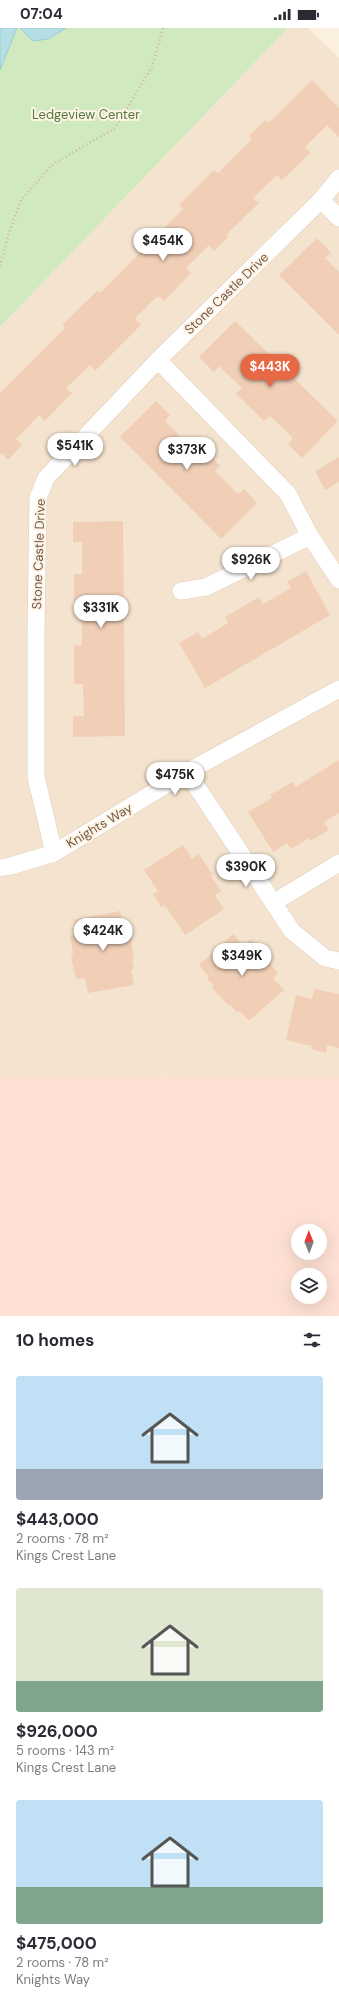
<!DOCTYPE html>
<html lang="en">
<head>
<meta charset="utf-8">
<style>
	body { margin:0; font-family:"DM Sans",sans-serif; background:#f7f7f7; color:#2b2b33; height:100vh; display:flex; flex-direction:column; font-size:15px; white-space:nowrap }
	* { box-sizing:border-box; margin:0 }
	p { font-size:13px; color:#7c7c81 }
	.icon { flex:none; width:22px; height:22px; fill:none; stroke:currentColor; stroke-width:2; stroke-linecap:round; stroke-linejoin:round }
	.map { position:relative; height:1288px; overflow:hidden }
	.side { display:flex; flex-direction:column; background:#fff; flex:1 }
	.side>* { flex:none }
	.needle { width:26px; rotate:359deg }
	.buttons { position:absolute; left:291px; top:1196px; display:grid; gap:8px }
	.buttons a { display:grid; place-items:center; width:36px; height:36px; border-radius:50%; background:#fff; box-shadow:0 4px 16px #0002; font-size:20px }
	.price { position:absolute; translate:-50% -34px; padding:0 9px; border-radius:14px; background:#fff; color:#222; font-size:13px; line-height:26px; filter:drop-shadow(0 1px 2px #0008) }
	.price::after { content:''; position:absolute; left:50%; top:24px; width:12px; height:9px; margin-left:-6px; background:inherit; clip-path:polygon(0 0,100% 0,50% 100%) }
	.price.current { background:#e76844; color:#fff }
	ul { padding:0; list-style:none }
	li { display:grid; align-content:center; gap:8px; height:212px; padding:0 16px }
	li span { display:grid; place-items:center; height:124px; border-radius:4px; color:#555 }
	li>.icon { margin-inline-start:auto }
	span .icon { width:72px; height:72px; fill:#fffc; stroke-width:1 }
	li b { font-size:17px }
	h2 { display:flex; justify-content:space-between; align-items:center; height:48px; padding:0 16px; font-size:17px }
	.status { display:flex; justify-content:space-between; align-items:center; height:28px; padding:0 20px; background:#fff; direction:ltr }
	.status svg { height:11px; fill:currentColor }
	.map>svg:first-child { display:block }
	.residential { fill:#f4e3ce }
	.commercial { fill:#fde0d3; fill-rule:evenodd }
	.green { fill:#d0e9bf }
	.water { fill:#b5dee5; stroke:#9bcdd7 }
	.building { fill:#f1cfb7 }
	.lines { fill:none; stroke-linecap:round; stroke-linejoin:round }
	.minor-casing { stroke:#e0cdbc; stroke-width:18 }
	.path { stroke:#d6b29b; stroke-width:2.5; stroke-dasharray:1 3; stroke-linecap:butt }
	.minor { stroke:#fff; stroke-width:17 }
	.labels { text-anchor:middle; stroke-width:4; stroke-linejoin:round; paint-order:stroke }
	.park-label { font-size:13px; fill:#507840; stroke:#fff5e6 }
	.street-label { font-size:13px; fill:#725747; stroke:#fff5e6 }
</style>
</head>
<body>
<div class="status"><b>07:04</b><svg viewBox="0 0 49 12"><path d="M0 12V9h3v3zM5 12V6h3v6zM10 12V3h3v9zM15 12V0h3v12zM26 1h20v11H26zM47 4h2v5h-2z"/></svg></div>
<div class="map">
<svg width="339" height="1288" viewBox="0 0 339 1288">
	<rect width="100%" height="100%" fill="#fcf1e0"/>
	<path class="residential" d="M288,0H308L339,30V1048L0,1047V299Z"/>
	<path class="commercial" d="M0,1047L339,1048V1288H0ZM298,1203H320V1225H298ZM298,1247H320V1269H298Z"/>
	<path class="green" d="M0,0H288L0,299Z"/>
	<g class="water">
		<path d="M0,0H17L0,42Z"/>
		<path d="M20,0H66L48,11L33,13Z"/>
	</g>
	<g class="building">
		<path d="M312,52L339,80V109L327,97L305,119L310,125L282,152L277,147L253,170L259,175L226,207L228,209L214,223L209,217L186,240L191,245L164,273L158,268L135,290L141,297L95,343L90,337L66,360L72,365L45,393L39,387L16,411L22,417L8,432L2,425L0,427V365L65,300L62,297L97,263L100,265L183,181L179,177L214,142L218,145L252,111L249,108L265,92L269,95Z"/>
		<path d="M317,210L331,225L325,230L339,244V307L279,247Z"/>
		<path d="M235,293L338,393L302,430L288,416L293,410L270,388L264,393L236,366L242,360L219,338L214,344L199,329Z"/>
		<path d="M156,373L170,387L165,393L188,416L193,411L220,438L215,443L238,466L244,461L257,475L221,511L120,409Z"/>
		<path d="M339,429V454L325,462L315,443Z"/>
		<path d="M123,493L125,708L73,709V688H84L83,656H74V618L82,617V584L74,585V546H82V514H73V494Z"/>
		<path d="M306,543L330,587L205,660L179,615L198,604L202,611L228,595L225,589L259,569L263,576L291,560L287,554Z"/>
		<path d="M339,732V785L324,794L329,802L310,813L309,810L291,821L287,815L273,824L248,784L272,770L270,767L292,754L296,759Z"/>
		<path d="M183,817L192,831L199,826L213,847L211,848L221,863L215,867L224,881L185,907L165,877L161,879L153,866L158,863L144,842Z"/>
		<path d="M120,883L123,896L125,895L127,906H130L134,930L132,931L134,941H131L134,957L88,965L85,950L76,951L71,928L73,927L70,908L77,907L74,892Z"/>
		<path d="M233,906L244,918L251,911L267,929L265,930L278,945L273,950L284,962L249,993L240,983L238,985L230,977L229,978L212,960L214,958L207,950L209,949L199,937Z"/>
		<path d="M314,961L339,966V1020L327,1017L326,1025L311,1021L312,1018L286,1012L296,967L312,971Z"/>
	</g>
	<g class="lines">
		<defs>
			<g id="minor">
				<path d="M321,172L339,190"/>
				<path d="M158,332L288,466L310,508L339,552"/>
				<path d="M181,563L206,559L310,508"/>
				<path d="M187,744L292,903L325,930L339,933"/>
				<path d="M54,825L36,749V605L38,470L46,450L158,332L321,172L339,150"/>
				<path d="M0,840L11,838L54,825L187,744L339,661"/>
				<path d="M273,875L339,835"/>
			</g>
		</defs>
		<use href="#minor" class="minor-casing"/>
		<path class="path" d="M0,238L9,205L21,172L53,136L115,100L152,39L163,0"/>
		<use href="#minor" class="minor"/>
	</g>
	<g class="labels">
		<g class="park-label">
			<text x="86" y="91">Ledgeview Center</text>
		</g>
		<g class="street-label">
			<text transform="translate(226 265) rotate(-44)" y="5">Stone Castle Drive</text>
			<text transform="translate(38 526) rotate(-88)" y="5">Stone Castle Drive</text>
			<text transform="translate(99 797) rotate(-31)" y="5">Knights Way</text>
		</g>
	</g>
</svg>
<div class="buttons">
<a><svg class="needle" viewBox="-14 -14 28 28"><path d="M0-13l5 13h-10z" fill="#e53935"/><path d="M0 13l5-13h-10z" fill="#7c7c81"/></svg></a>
<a><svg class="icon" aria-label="layers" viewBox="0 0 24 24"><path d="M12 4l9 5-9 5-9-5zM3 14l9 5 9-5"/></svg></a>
</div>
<b class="price" style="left:163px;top:234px">$454K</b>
<b class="price current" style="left:270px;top:360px">$443K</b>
<b class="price" style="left:75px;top:439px">$541K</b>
<b class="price" style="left:187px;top:443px">$373K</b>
<b class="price" style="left:251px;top:553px">$926K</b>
<b class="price" style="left:101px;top:601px">$331K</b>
<b class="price" style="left:175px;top:768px">$475K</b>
<b class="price" style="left:246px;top:860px">$390K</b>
<b class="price" style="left:103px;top:924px">$424K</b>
<b class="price" style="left:242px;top:949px">$349K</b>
</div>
<section class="side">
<h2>10 homes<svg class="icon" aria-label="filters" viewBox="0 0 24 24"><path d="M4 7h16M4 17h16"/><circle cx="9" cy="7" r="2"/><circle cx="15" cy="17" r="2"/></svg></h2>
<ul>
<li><span style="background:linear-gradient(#bfe0f5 75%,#9aa5b1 0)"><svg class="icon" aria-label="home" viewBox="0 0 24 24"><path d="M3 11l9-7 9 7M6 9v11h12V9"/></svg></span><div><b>$443,000</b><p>2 rooms · 78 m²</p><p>Kings Crest Lane</p></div></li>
<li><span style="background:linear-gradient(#dfe7d0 75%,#7fa58c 0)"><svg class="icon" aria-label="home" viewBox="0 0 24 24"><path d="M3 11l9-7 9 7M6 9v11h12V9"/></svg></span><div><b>$926,000</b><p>5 rooms · 143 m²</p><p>Kings Crest Lane</p></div></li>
<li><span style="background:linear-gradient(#bfe0f5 70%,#7fa58c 0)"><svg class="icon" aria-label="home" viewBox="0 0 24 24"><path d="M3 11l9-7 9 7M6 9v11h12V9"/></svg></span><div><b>$475,000</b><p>2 rooms · 78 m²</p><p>Knights Way</p></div></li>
</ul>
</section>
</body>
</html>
